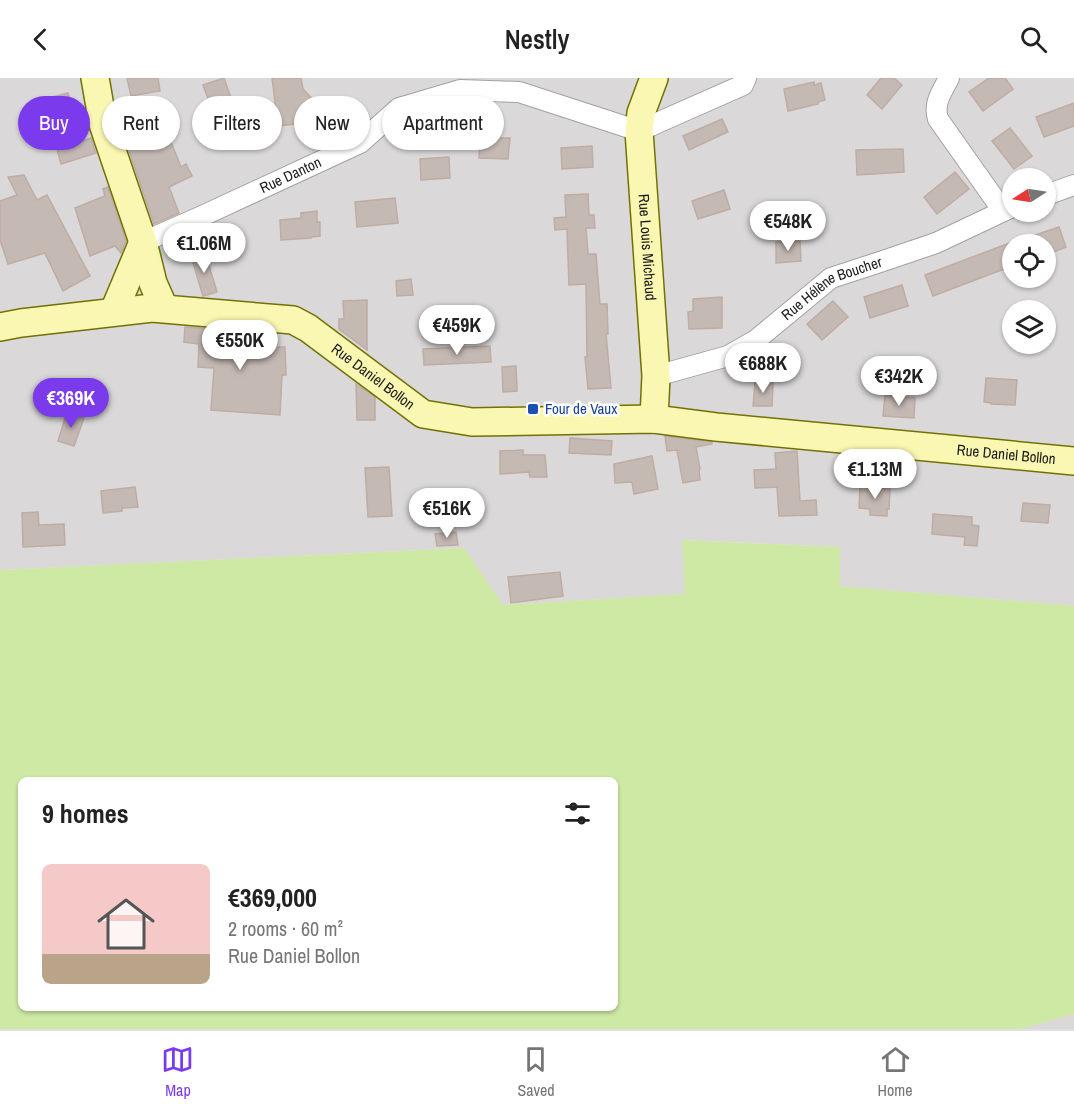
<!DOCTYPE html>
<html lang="en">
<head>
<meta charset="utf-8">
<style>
	body { margin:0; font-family:"Archivo Narrow",sans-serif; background:#f6f6f6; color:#222; height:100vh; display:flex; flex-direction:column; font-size:22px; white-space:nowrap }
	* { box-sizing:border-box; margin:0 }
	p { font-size:20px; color:#767676 }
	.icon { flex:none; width:33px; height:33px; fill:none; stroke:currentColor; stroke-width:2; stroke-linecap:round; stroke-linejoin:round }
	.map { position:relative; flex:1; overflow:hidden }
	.panel { position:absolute; left:18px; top:699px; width:600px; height:234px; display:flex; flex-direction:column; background:#fff; border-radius:9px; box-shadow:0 2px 4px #0004 }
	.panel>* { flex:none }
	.banner { position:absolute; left:18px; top:18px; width:600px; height:54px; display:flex; gap:12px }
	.needle { width:39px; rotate:258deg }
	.buttons { position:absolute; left:1002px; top:90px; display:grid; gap:12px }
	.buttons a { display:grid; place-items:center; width:54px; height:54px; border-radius:50%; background:#fff; box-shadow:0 2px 4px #0004; font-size:30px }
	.price { position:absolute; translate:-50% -51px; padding:0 14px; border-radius:21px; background:#fff; color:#222; font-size:20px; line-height:39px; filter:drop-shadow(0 2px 3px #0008) }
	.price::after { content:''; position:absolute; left:50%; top:36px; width:18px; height:14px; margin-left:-9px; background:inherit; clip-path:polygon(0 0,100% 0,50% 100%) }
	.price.on { background:#7c3aed; color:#fff }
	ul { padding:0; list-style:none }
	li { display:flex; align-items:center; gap:18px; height:150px; padding:0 24px }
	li+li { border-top:2px solid #e0e0e0 }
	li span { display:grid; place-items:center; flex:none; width:168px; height:120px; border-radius:9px; color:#555 }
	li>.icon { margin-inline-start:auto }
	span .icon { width:72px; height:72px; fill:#fffc; stroke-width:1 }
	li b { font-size:26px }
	h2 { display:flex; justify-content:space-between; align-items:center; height:72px; padding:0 24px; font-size:26px }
	.chip { padding:0 21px; border-radius:27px; background:#fff; box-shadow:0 2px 4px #0004; font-size:21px; line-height:54px }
	.chip.on { background:#7c3aed; color:#fff }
	header { display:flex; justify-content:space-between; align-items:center; height:78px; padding:0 24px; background:#fff; font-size:27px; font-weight:600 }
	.menu { display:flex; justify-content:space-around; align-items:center; height:84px; border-top:2px solid #e0e0e0; background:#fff; font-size:16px; color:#767676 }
	.menu a { display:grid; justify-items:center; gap:3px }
	.menu .on { color:#7c3aed }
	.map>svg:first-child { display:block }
	.residential { fill:#dad8d8; fill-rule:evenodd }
	.grass { fill:#cde9a4; fill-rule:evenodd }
	.building { fill:#c5b9b4; stroke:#bfaca3; stroke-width:1.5 }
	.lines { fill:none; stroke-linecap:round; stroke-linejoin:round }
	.street-casing { stroke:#a2a2a2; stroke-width:22 }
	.secondary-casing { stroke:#717203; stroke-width:30 }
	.street { stroke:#fff; stroke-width:20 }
	.secondary { stroke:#faf7b2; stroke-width:27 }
	.transit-dot { fill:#1a4fb4; stroke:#fff; stroke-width:2 }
	.labels { text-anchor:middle; stroke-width:5; stroke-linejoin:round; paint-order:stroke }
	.street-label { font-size:15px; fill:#1b1b1b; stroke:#fff }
	.transit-label { font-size:15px; fill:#164399; stroke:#fff; text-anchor:start }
</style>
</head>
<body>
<header><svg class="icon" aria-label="back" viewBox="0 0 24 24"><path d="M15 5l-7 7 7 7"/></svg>Nestly<svg class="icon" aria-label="search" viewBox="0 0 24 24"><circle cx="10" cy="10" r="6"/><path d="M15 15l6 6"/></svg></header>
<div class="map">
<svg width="1074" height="951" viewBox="0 0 1074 951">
	<rect width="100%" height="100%" fill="#ede8e1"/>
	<g class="residential">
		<path d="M0,0H1074V528L840,508V469L683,462L686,516L503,527L464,470L0,492ZM1012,100H1046V134H1012ZM1012,166H1046V200H1012ZM1012,232H1046V266H1012Z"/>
		<path d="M1074,936V951H1020Z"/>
	</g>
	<path class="grass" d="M682,462L840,469V508L1074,528V936L1020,951H0V492L464,470L503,527L685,516ZM21,702H615V930H21Z"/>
	<g class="building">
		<path d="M127,0H158L160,13L131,18Z"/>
		<path d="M224,0L237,37L217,45L203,7Z"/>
		<path d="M272,0H301L303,11L315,24L302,26L304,45L278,48Z"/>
		<path d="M881,0H894L902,7L882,31L867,17Z"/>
		<path d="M989,0H1005L1013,11L983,33L969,14Z"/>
		<path d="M814,4V7L821,5L825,22L818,24V26L788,33L784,11Z"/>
		<path d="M68,15L83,63L91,60L96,75L61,86L57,71L64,69L49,20Z"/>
		<path d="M1074,25V48L1044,59L1036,39Z"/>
		<path d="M722,41L728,54L689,72L683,58Z"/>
		<path d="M135,43L140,60L147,57L149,62L167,54L181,89L186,86L192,98L169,109L179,135L154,146L121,49Z"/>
		<path d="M1010,50L1032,78L1014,91L992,63Z"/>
		<path d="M480,60H510L508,81L479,80Z"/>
		<path d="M592,68L593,89L562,91L561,70Z"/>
		<path d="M903,71L904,94L857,97L856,72Z"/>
		<path d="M449,79L450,100L421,102L420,81Z"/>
		<path d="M955,94L969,111L937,136L924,119Z"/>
		<path d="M24,97L37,122L47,117L90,198L63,213L45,175L8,186L0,162V123L17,117L8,99Z"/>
		<path d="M108,109L126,163L121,175L115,168L90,178L75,130L105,118L103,111Z"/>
		<path d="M724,112L730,131L698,141L692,123Z"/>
		<path d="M588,116L589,137H594L595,150H586L588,176H596L600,226H607L608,256H606L611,310L588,311L585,279H587L586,206L569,207L567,151L555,152L554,140L566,139L565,117Z"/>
		<path d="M395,120L398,145L357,149L355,124Z"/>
		<path d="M317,133V144H320V158L311,159V160L281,162L280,142L301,140V135Z"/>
		<path d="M1059,149L1066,169L1046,177V166H1015V164Z"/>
		<path d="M800,163L801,183L776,185V164Z"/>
		<path d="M1012,164V188L933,218L925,197Z"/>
		<path d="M205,174L217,214L203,218L191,178Z"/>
		<path d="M411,201L413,217L397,218L396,203Z"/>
		<path d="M902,207L908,228L870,240L864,219Z"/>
		<path d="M722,219V250L689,251L688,234L693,233V221Z"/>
		<path d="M367,222V272L339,251V241H344L343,223Z"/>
		<path d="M833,223L848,239L822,262L807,246Z"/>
		<path d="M185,249L251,254L249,269H285L286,297H282L280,337L211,332L214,290L198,289L199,266L184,264Z"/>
		<path d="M490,268L491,284L424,287L423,271Z"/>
		<path d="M516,288L517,313L503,314L502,289Z"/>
		<path d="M986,300L1017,302L1015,327L991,326V325L984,324Z"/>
		<path d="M755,304L773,305L772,328H753Z"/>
		<path d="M356,306L375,319V342H357Z"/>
		<path d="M885,317L915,320L914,340L883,338Z"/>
		<path d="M67,334L84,340L74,368L58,363Z"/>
		<path d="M665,358L712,364V366L696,369L700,391L699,392L700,402L683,405L677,372L667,373Z"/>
		<path d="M570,360L612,363L611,377L569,375Z"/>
		<path d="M523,372V377H545L547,399H530L529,394L500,396V373Z"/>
		<path d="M797,373L800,423L816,422L817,437L779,438L777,409L755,410L754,392L776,391L775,375Z"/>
		<path d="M652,378L658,411L634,416L632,404L615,405L614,386Z"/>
		<path d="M389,389L392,438L368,439L365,390Z"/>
		<path d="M135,409L138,429L122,430V433L103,435L101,413Z"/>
		<path d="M860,409L890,411L889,431H887V438L870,437V431L859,430Z"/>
		<path d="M1023,425L1050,427L1048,445L1021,443Z"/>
		<path d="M38,434L39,447L64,446L65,467L23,469L22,435Z"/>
		<path d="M933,436L972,439V447L979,448L977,468L964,467L965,459L932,456Z"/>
		<path d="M456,454L458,467L437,468L435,456Z"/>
		<path d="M560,494L563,518L511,525L508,499Z"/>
	</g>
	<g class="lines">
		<defs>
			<g id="street">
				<path d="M949,0C942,14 933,25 938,41L1003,133"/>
				<path d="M1046,117L1074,107"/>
				<path id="s1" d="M143,164L200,139L360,65L399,30L460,12L519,14L639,53L743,7L746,0"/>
				<path id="s2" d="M656,298L728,278L756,262L831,200L883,183L936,165L1012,129"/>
			</g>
			<g id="secondary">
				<path d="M95,0L103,46L143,164L153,205L164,230"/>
				<path id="s3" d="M654,0L641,35L639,53L656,298L654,341"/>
				<path d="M114,233L143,164"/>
				<path id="s4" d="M0,249L21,245L152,230L293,242L308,250L423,336L472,344L654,341L716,349L1074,383"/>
			</g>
		</defs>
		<use href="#street" class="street-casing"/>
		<use href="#secondary" class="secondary-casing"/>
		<use href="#street" class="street"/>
		<use href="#secondary" class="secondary"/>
	</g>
	<rect class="transit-dot" x="527" y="325" width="12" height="12" rx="3"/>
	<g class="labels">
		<g class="street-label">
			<text dy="5" stroke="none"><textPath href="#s1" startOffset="162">Rue Danton</textPath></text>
			<text dy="5" stroke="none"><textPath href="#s3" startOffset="172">Rue Louis Michaud</textPath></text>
			<text dy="5" stroke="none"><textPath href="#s2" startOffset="200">Rue Hélène Boucher</textPath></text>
			<text dy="5" stroke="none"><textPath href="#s4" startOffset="393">Rue Daniel Bollon</textPath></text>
			<text dy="5" stroke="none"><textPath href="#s4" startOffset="1041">Rue Daniel Bollon</textPath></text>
		</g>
		<g class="transit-label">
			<text x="545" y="336">Four de Vaux</text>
		</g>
	</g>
</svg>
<div class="buttons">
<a><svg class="needle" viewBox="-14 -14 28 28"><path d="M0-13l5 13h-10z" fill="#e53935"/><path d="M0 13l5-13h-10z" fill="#767676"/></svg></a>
<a><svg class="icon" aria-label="locate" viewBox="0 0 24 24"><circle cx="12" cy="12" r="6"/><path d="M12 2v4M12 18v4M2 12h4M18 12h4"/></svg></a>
<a><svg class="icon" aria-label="layers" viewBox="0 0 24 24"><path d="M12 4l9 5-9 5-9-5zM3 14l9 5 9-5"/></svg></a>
</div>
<b class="price" style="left:788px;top:174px">€548K</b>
<b class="price" style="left:204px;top:196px">€1.06M</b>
<b class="price" style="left:457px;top:278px">€459K</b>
<b class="price" style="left:240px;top:293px">€550K</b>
<b class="price" style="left:763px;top:316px">€688K</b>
<b class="price" style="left:899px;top:329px">€342K</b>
<b class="price on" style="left:71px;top:351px">€369K</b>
<b class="price" style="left:875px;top:422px">€1.13M</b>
<b class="price" style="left:447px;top:461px">€516K</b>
<div class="banner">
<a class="chip on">Buy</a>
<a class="chip">Rent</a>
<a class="chip">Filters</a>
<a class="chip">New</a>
<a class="chip">Apartment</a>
</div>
<section class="panel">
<h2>9 homes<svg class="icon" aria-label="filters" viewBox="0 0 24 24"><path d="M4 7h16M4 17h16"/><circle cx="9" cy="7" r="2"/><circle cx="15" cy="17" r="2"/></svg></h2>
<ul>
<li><span style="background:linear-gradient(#f6c9c9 75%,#b9a48a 0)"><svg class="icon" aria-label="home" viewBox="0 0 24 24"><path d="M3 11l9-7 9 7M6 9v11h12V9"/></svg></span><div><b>€369,000</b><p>2 rooms · 60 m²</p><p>Rue Daniel Bollon</p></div></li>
</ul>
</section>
</div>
<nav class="menu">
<a class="on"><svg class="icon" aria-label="map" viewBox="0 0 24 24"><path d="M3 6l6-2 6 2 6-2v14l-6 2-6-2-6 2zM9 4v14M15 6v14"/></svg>Map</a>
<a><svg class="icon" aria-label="saved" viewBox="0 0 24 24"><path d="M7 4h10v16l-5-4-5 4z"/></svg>Saved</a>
<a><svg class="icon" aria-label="home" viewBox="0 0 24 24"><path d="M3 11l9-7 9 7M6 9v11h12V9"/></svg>Home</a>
</nav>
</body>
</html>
